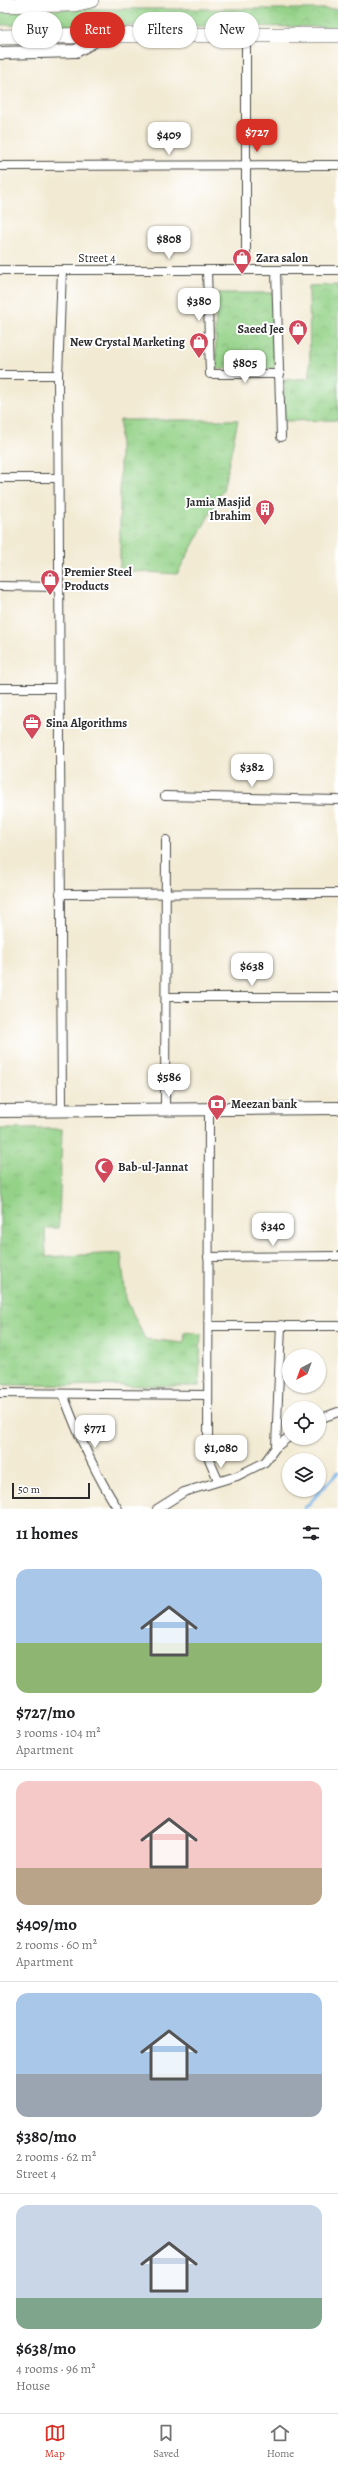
<!DOCTYPE html>
<html lang="en">
<head>
<meta charset="utf-8">
<style>
	body { margin:0; font-family:Alegreya,serif; background:#f2f2f2; color:#202124; height:100vh; display:flex; flex-direction:column; font-size:15px; white-space:nowrap }
	* { box-sizing:border-box; margin:0 }
	p { font-size:13px; color:#757577 }
	.icon { flex:none; width:22px; height:22px; fill:none; stroke:currentColor; stroke-width:2; stroke-linecap:round; stroke-linejoin:round }
	.map { position:relative; height:1509px; overflow:hidden }
	.drawer { display:flex; flex-direction:column; background:#fff; flex:1 }
	.drawer>* { flex:none }
	.banner { position:absolute; left:12px; top:12px; width:314px; height:36px; display:flex; gap:8px }
	.needle { width:26px; rotate:221deg }
	.tools { position:absolute; left:282px; top:1349px; display:grid; gap:8px }
	.tools a { display:grid; place-items:center; width:44px; height:44px; border-radius:50%; background:#fff; box-shadow:0 1px 3px #0004; font-size:20px }
	.scale { position:absolute; left:12px; bottom:10px; width:78px; box-sizing:border-box; padding-left:4px; border:2px solid #2b2b2b; border-top:0; font-size:11px; line-height:14px; white-space:nowrap; color:#2b2b2b; -webkit-text-stroke:3px #fff; paint-order:stroke }
	.price { position:absolute; translate:-50% -34px; padding:0 9px; border-radius:8px; background:#fff; color:#222; font-size:13px; line-height:26px; filter:drop-shadow(0 1px 2px #0008) }
	.price::after { content:''; position:absolute; left:50%; top:24px; width:12px; height:9px; margin-left:-6px; background:inherit; clip-path:polygon(0 0,100% 0,50% 100%) }
	.price.on { background:#d93025; color:#fff }
	ul { padding:0; list-style:none }
	li { display:grid; align-content:center; gap:8px; height:212px; padding:0 16px }
	li+li { border-top:1px solid #e0e0e0 }
	li span { display:grid; place-items:center; height:124px; border-radius:12px; color:#555 }
	li>.icon { margin-inline-start:auto }
	span .icon { width:72px; height:72px; fill:#fffc; stroke-width:1 }
	li b { font-size:17px }
	h2 { display:flex; justify-content:space-between; align-items:center; height:48px; padding:0 16px; font-size:17px }
	.tag { padding:0 14px; border-radius:18px; background:#fff; box-shadow:0 1px 3px #0004; font-size:14px; line-height:36px }
	.tag.on { background:#d93025; color:#fff }
	.tab-bar { display:flex; justify-content:space-around; align-items:center; height:56px; border-top:1px solid #e0e0e0; background:#fff; font-size:11px; color:#757577 }
	.tab-bar a { display:grid; justify-items:center; gap:2px }
	.tab-bar .on { color:#d93025 }
	.map>svg:first-child { display:block }
	.grass { fill:url(#grass-tufts); stroke:#607e5a }
	.park { fill:url(#park-crowns); stroke:#607e5a }
	.lines { fill:none; stroke-linecap:round; stroke-linejoin:round }
	.stream { stroke:#76b4e9; stroke-width:3 }
	.street-casing { stroke:#494844; stroke-width:10 }
	.secondary-casing { stroke:#494844; stroke-width:14 }
	.highway-casing { stroke:#494844; stroke-width:16 }
	.street { stroke:#fff; stroke-width:8 }
	.secondary { stroke:#fff; stroke-width:12 }
	.highway { stroke:#fff; stroke-width:15 }
	.labels { text-anchor:middle; stroke-width:4; stroke-linejoin:round; paint-order:stroke }
	.street-label { font-size:12px; fill:#2b2b2b; stroke:#fff }
	.poi-label { font-size:12px; font-weight:bold; fill:#2b2b2b; stroke:#fff; text-anchor:start }
</style>
</head>
<body>
<div class="map">
<svg width="338" height="1509" viewBox="0 0 338 1509">
	<defs>
		<pattern id="grass-tufts" width="24" height="20" patternUnits="userSpaceOnUse"><rect width="24" height="20" fill="#94d288"/><path d="M3 7l-1-3M5 7V3M7 7l1-3M15 17l-1-3M17 17v-4M19 17l1-3" fill="none" stroke="#80b476"/></pattern>
		<pattern id="park-crowns" width="20" height="18" patternUnits="userSpaceOnUse"><rect width="20" height="18" fill="#94d288"/><path d="M2 6a3 3 0 1 1 6 0M12 15a3 3 0 1 1 6 0" fill="none" stroke="#80b476"/></pattern>
	</defs>
	<rect width="100%" height="100%" fill="#fff"/>
	<filter id="ink" filterUnits="userSpaceOnUse"><feTurbulence type="fractalNoise" baseFrequency=".025" numOctaves="2"/><feDisplacementMap in="SourceGraphic" scale="8" xChannelSelector="R" yChannelSelector="G"/><feConvolveMatrix kernelMatrix="1 2 1 2 8 2 1 2 1" color-interpolation-filters="sRGB"/></filter>
	<filter id="wash" filterUnits="userSpaceOnUse"><feTurbulence type="fractalNoise" baseFrequency=".012" numOctaves="4" result="noise"/><feDisplacementMap in="SourceGraphic" scale="16" xChannelSelector="R" yChannelSelector="G"/><feGaussianBlur stdDeviation="0.9" result="paint"/><feColorMatrix in="noise" values="0 0 0 0 0 0 0 0 0 0 0 0 0 0 0 0 0 1.4 0 .05"/><feComposite in="paint" operator="in"/></filter>
	<g filter="url(#wash)">
		<rect width="100%" height="100%" fill="#f2ead3"/>
		<g class="grass">
			<path d="M120,420H238L223,490L177,574L120,570Z"/>
			<path d="M0,1129H62L59,1221L58,1228H45L46,1257L121,1253L126,1299L145,1339L184,1343L185,1332L201,1334L199,1386L0,1385Z"/>
		</g>
		<g class="park">
			<path d="M70,9H338V27L0,25V11Z"/>
			<path d="M338,285V420L284,421V380L310,378L309,286Z"/>
			<path d="M215,293H274L275,369H216Z"/>
		</g>
		<g class="lines">
			<path class="stream" d="M304,1509L338,1472"/>
		</g>
	</g>
	<g filter="url(#ink)">
		<g class="lines">
			<defs>
				<g id="street">
					<path d="M0,166L338,165"/>
					<path d="M0,270H338"/>
					<path d="M207,270L210,374H280"/>
					<path d="M246,270V35"/>
					<path d="M276,270L281,437"/>
					<path d="M0,375H58"/>
					<path d="M0,478H58"/>
					<path d="M0,586L59,587"/>
					<path d="M0,688H59"/>
					<path d="M165,796L338,800"/>
					<path d="M60,894L338,893"/>
					<path d="M166,997H338"/>
					<path d="M209,1109L208,1457L218,1480"/>
					<path d="M62,1110L58,375L62,270"/>
					<path d="M165,1110L166,840"/>
					<path d="M208,1257L338,1256"/>
					<path d="M209,1326H338"/>
					<path d="M0,1393L208,1395"/>
					<path d="M63,1394C78,1435 94,1472 118,1509"/>
					<path d="M319,1419L338,1412"/>
					<path d="M276,1447L281,1325"/>
					<path d="M157,1509L184,1492L237,1476L265,1462L276,1447L289,1437"/>
				</g>
				<g id="secondary">
					<path d="M0,53L76,51L105,35"/>
					<path d="M0,1111L338,1108"/>
				</g>
				<g id="highway">
					<path d="M0,5L74,4L91,0"/>
					<path d="M0,37L105,35H338"/>
				</g>
			</defs>
			<use href="#street" class="street-casing"/>
			<use href="#secondary" class="secondary-casing"/>
			<use href="#highway" class="highway-casing"/>
			<use href="#street" class="street"/>
			<use href="#secondary" class="secondary"/>
			<use href="#highway" class="highway"/>
		</g>
	</g>
	<defs>
		<symbol id="shop-pin" viewBox="-11 -11 22 30"><path d="M0 17L-7.5 6A9.5 9.5 0 1 1 7.5 6Z" fill="#d1495b" stroke="#fff"/><path d="M-5-2.5h2.3a2.7 3.5 0 0 1 5.4 0H5L5.5 6h-11ZM-1.5-2.5h3a1.5 2.3 0 0 0-3 0Z" fill="#fff"/></symbol>
		<symbol id="building-pin" viewBox="-11 -11 22 30"><path d="M0 17L-7.5 6A9.5 9.5 0 1 1 7.5 6Z" fill="#d1495b" stroke="#fff"/><path d="M-4-6H4V6H1V3H-1V6H-4ZM-2.5-4.3h1.7v1.8h-1.7ZM.8-4.3h1.7v1.8H.8ZM-2.5-1h1.7V.8h-1.7ZM.8-1h1.7V.8H.8Z" fill="#fff"/></symbol>
		<symbol id="office-pin" viewBox="-11 -11 22 30"><path d="M0 17L-7.5 6A9.5 9.5 0 1 1 7.5 6Z" fill="#d1495b" stroke="#fff"/><path d="M-6-3h4V-5.5h4V-3h4V5H-6ZM-1-4.5V-3h2v-1.5ZM-6 0V1H6V0Z" fill="#fff"/></symbol>
		<symbol id="bank-pin" viewBox="-11 -11 22 30"><path d="M0 17L-7.5 6A9.5 9.5 0 1 1 7.5 6Z" fill="#d1495b" stroke="#fff"/><path d="M-6-4H6V4H-6ZM0-2.3a2.3 2.3 0 1 0 0 4.6a2.3 2.3 0 1 0 0-4.6Z" fill="#fff"/></symbol>
		<symbol id="mosque-pin" viewBox="-11 -11 22 30"><path d="M0 17L-7.5 6A9.5 9.5 0 1 1 7.5 6Z" fill="#d1495b" stroke="#fff"/><path d="M3.5-4.9A6 6 0 1 0 3.5 4.9A5 5 0 1 1 3.5-4.9Z" fill="#fff"/></symbol>
	</defs>
	<g fill-rule="evenodd">
		<use href="#shop-pin" x="231" y="247" width="22" height="30"/>
		<use href="#shop-pin" x="287" y="318" width="22" height="30"/>
		<use href="#shop-pin" x="188" y="331" width="22" height="30"/>
		<use href="#building-pin" x="254" y="498" width="22" height="30"/>
		<use href="#shop-pin" x="39" y="568" width="22" height="30"/>
		<use href="#office-pin" x="21" y="712" width="22" height="30"/>
		<use href="#bank-pin" x="206" y="1093" width="22" height="30"/>
		<use href="#mosque-pin" x="93" y="1156" width="22" height="30"/>
	</g>
	<g class="labels">
		<g class="street-label">
			<text x="97" y="262">Street 4</text>
		</g>
		<g class="poi-label">
			<text x="256" y="262">Zara salon</text>
			<text x="284" y="333" text-anchor="end">Saeed Jee</text>
			<text x="185" y="346" text-anchor="end">New Crystal Marketing</text>
			<text x="251" y="506" text-anchor="end">Jamia Masjid<tspan x="251" dy="14">Ibrahim</tspan></text>
			<text x="64" y="576">Premier Steel<tspan x="64" dy="14">Products</tspan></text>
			<text x="46" y="727">Sina Algorithms</text>
			<text x="231" y="1108">Meezan bank</text>
			<text x="118" y="1171">Bab-ul-Jannat</text>
		</g>
	</g>
</svg>
<div class="tools">
<a><svg class="needle" viewBox="-14 -14 28 28"><path d="M0-13l5 13h-10z" fill="#e53935"/><path d="M0 13l5-13h-10z" fill="#757577"/></svg></a>
<a><svg class="icon" aria-label="locate" viewBox="0 0 24 24"><circle cx="12" cy="12" r="6"/><path d="M12 2v4M12 18v4M2 12h4M18 12h4"/></svg></a>
<a><svg class="icon" aria-label="layers" viewBox="0 0 24 24"><path d="M12 4l9 5-9 5-9-5zM3 14l9 5 9-5"/></svg></a>
</div>
<div class="scale">50 m</div>
<b class="price on" style="left:257px;top:153px">$727</b>
<b class="price" style="left:169px;top:156px">$409</b>
<b class="price" style="left:169px;top:260px">$808</b>
<b class="price" style="left:199px;top:322px">$380</b>
<b class="price" style="left:245px;top:384px">$805</b>
<b class="price" style="left:252px;top:788px">$382</b>
<b class="price" style="left:252px;top:987px">$638</b>
<b class="price" style="left:169px;top:1098px">$586</b>
<b class="price" style="left:273px;top:1247px">$340</b>
<b class="price" style="left:95px;top:1449px">$771</b>
<b class="price" style="left:221px;top:1469px">$1,080</b>
<div class="banner">
<a class="tag">Buy</a>
<a class="tag on">Rent</a>
<a class="tag">Filters</a>
<a class="tag">New</a>
</div>
</div>
<section class="drawer">
<h2>11 homes<svg class="icon" aria-label="filters" viewBox="0 0 24 24"><path d="M4 7h16M4 17h16"/><circle cx="9" cy="7" r="2"/><circle cx="15" cy="17" r="2"/></svg></h2>
<ul>
<li><span style="background:linear-gradient(#a9c7e8 60%,#8fb573 0)"><svg class="icon" aria-label="home" viewBox="0 0 24 24"><path d="M3 11l9-7 9 7M6 9v11h12V9"/></svg></span><div><b>$727/mo</b><p>3 rooms · 104 m²</p><p>Apartment</p></div></li>
<li><span style="background:linear-gradient(#f6c9c9 70%,#b9a48a 0)"><svg class="icon" aria-label="home" viewBox="0 0 24 24"><path d="M3 11l9-7 9 7M6 9v11h12V9"/></svg></span><div><b>$409/mo</b><p>2 rooms · 60 m²</p><p>Apartment</p></div></li>
<li><span style="background:linear-gradient(#a9c7e8 65%,#9aa5b1 0)"><svg class="icon" aria-label="home" viewBox="0 0 24 24"><path d="M3 11l9-7 9 7M6 9v11h12V9"/></svg></span><div><b>$380/mo</b><p>2 rooms · 62 m²</p><p>Street 4</p></div></li>
<li><span style="background:linear-gradient(#c9d6e8 75%,#7fa58c 0)"><svg class="icon" aria-label="home" viewBox="0 0 24 24"><path d="M3 11l9-7 9 7M6 9v11h12V9"/></svg></span><div><b>$638/mo</b><p>4 rooms · 96 m²</p><p>House</p></div></li>
</ul>
</section>
<nav class="tab-bar">
<a class="on"><svg class="icon" aria-label="map" viewBox="0 0 24 24"><path d="M3 6l6-2 6 2 6-2v14l-6 2-6-2-6 2zM9 4v14M15 6v14"/></svg>Map</a>
<a><svg class="icon" aria-label="saved" viewBox="0 0 24 24"><path d="M7 4h10v16l-5-4-5 4z"/></svg>Saved</a>
<a><svg class="icon" aria-label="home" viewBox="0 0 24 24"><path d="M3 11l9-7 9 7M6 9v11h12V9"/></svg>Home</a>
</nav>
</body>
</html>
